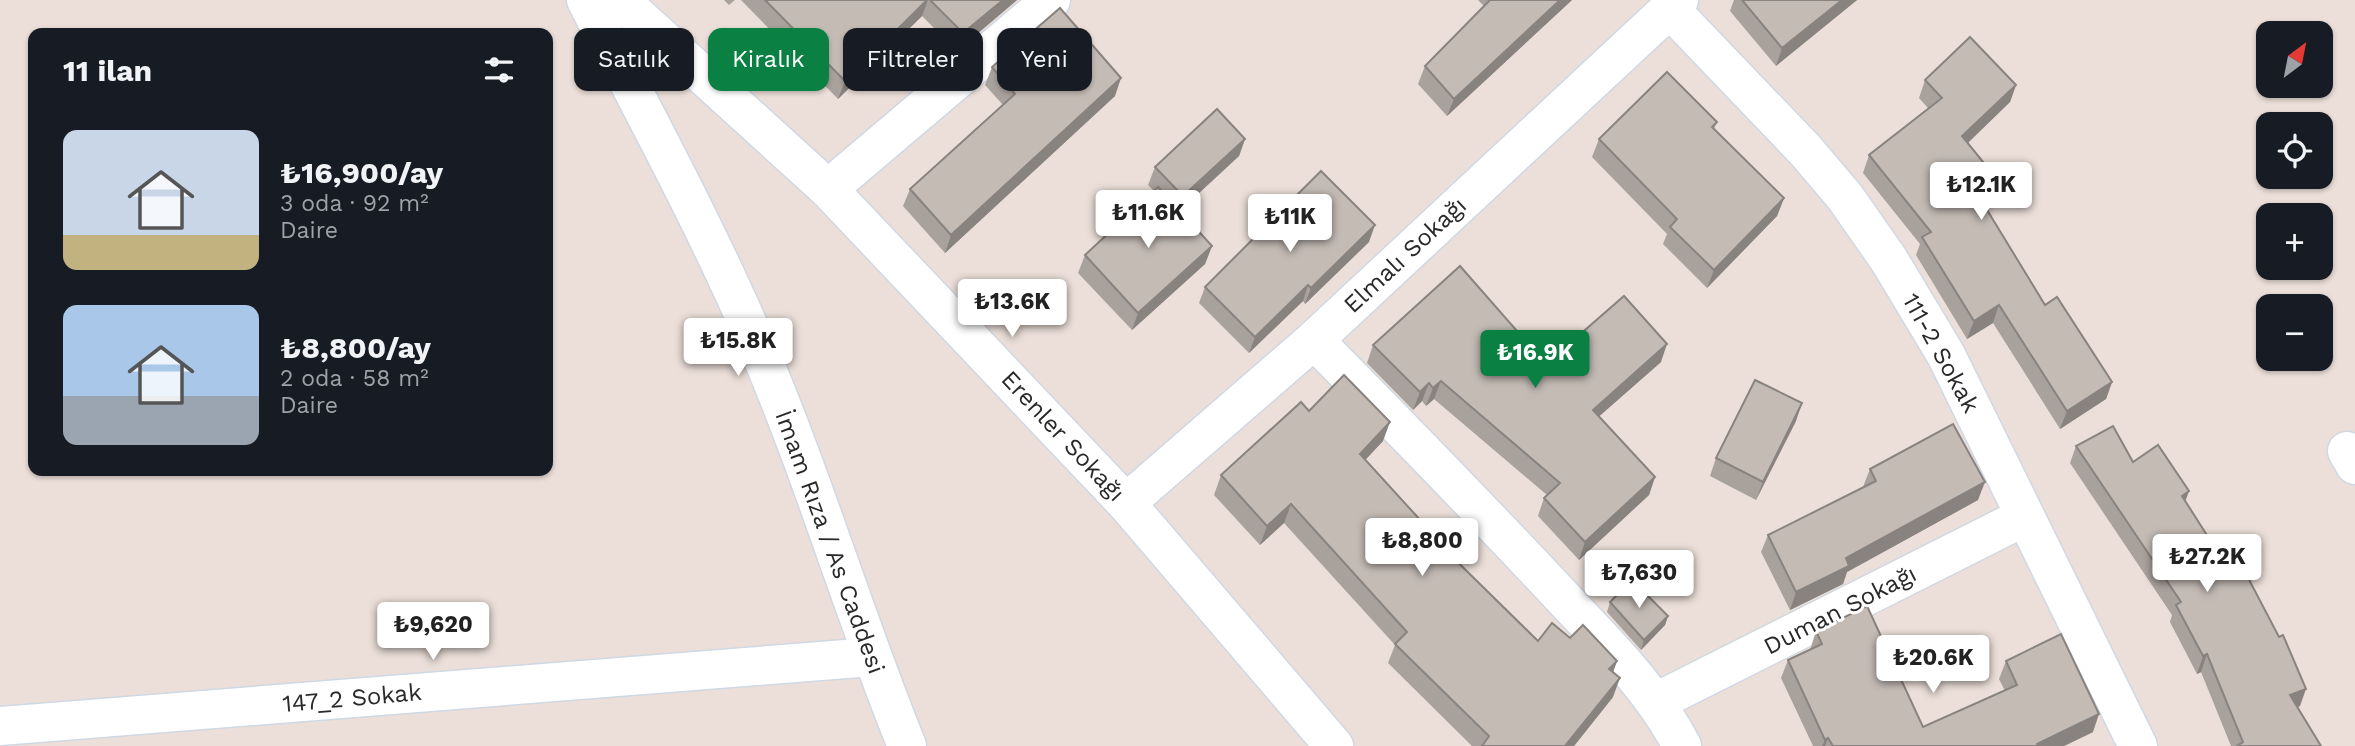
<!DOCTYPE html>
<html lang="tr">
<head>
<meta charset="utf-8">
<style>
	body { margin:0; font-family:"Work Sans",sans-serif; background:#242831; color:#f1f3f6; height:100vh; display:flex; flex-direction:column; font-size:26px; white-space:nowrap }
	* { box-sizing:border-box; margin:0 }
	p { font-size:23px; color:#9ea1a6 }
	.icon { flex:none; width:38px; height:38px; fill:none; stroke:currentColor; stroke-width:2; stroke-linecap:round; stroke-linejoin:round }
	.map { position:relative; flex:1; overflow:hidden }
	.drawer { position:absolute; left:28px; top:28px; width:525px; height:448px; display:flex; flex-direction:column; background:#171b24; border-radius:14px; box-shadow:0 2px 5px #0004 }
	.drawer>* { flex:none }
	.top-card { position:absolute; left:574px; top:28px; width:665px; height:63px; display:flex; gap:14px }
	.needle { width:46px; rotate:32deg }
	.controls { position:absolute; left:2256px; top:21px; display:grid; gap:14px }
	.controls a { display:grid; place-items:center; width:77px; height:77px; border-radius:14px; background:#171b24; box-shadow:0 2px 5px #0004; font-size:35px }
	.price { position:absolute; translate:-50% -60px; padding:0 16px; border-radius:7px; background:#fff; color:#222; font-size:23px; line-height:46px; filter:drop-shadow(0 2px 4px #0008) }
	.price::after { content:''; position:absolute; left:50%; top:42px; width:21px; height:16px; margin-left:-10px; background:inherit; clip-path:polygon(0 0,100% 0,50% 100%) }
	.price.current { background:#0b8043; color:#fff }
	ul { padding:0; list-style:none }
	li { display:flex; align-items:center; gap:21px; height:175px; padding:0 35px }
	li span { display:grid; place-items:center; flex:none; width:196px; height:140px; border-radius:14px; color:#555 }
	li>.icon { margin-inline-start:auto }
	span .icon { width:84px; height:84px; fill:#fffc; stroke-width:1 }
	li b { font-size:30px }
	h2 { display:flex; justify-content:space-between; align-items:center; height:84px; padding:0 35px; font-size:30px }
	.tag { padding:0 24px; border-radius:14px; background:#171b24; box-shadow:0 2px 5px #0004; font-size:24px; line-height:63px }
	.tag.current { background:#0b8043; color:#fff }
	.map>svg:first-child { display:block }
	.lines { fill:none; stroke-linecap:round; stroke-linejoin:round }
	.minor-casing { stroke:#cfd8e3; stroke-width:41 }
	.minor { stroke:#fff; stroke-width:38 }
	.wall { fill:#a9a19c }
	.shaded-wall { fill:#89837f }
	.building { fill:#c4bbb5; stroke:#89837f; stroke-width:2 }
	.labels { text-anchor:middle; stroke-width:6; stroke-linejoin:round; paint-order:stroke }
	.street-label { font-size:24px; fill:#292929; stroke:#fff }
</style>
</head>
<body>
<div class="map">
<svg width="2355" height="746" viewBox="0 0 2355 746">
	<rect width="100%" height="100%" fill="#ecdfd9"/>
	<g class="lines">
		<defs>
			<g id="minor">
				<path d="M586,0C644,113 706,226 756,343C813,475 853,613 907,746"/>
				<path d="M620,0L828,189L1126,503L1334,746"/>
				<path d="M1670,9L1806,151L1845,197L1889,260L1946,355L2138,746"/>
				<path d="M828,189L1051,0"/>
				<path d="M1314,340C1394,421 1473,502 1551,585C1598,636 1650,684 1682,746"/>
				<path d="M2347,451L2355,465"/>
				<path d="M1126,503L1314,340L1679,0"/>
				<path d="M1656,702L2024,517"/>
				<path d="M0,726L871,657"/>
			</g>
		</defs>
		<use href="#minor" class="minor-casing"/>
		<use href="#minor" class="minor"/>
	</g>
	<g class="wall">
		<path d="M724,0H735L729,5Z"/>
		<path d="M741,0H1017L957,51L922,16L838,99Z"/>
		<path d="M1478,0H1572L1447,116L1418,84L1425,66L1484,6Z"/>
		<path d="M1734,0H1857L1776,66L1730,11Z"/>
		<path d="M992,67L1115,96L945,253L903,206L910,189L1003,105L985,85Z"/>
		<path d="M1925,80L2016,85L2010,102L1968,143L1977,181L1972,185L2045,305L2112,382L2106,399L2060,429L1993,323L1967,339L1916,255L1920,244L1863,173L1869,155L1928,108L1919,98Z"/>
		<path d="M1717,122L1714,129L1784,198L1777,216L1707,288L1663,244L1667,234L1592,157L1599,139Z"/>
		<path d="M1245,139L1239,156L1180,211L1212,246L1205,264L1132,330L1078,273L1085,255L1154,191L1148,185L1155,167Z"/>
		<path d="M1369,242L1305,304L1303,301L1249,353L1199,303L1205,287Z"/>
		<path d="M1373,345L1546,364L1661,362L1599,416L1655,477L1649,495L1579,560L1538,516L1544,498L1547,495L1434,399L1426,406L1422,401L1413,410L1367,363Z"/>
		<path d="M1309,411L1383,441L1365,460L1433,534L1432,537L1538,641L1570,638L1617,661L1613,672V697L1574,746H1472L1388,663L1395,645L1284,523L1260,545L1214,495L1221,475Z"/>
		<path d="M1796,421L1756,500L1710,476L1716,458Z"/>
		<path d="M2076,446L2133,462L2185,501L2300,706L2297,707L2321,746H2231L2201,672L2197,674L2170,622L2172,615L2070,463Z"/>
		<path d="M1870,469L1978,500L1847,572L1843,584L1790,610L1761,552L1768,535L1863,487Z"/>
		<path d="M1610,602L1668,616L1665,625L1641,650L1607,612Z"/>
		<path d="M1816,631L1923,727L2005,691L1999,679L2006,661L2093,732L2064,746H1813L1781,678L1788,660L1810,650Z"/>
	</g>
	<g class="shaded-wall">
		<path d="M927,0H928L922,16L838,99L845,81Z"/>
		<path d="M1003,0H1017L957,51L963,33Z"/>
		<path d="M1560,0H1572L1447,116L1454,99Z"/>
		<path d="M1842,0H1857L1776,66L1782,48Z"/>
		<path d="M1121,78L1115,96L945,253L951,235Z"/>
		<path d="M2016,85L2010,102L1956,154L1962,136Z"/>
		<path d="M1245,139L1239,156L1176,214L1183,196Z"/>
		<path d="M1984,163L1977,181L1960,195L1967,177Z"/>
		<path d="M1784,198L1777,216L1707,288L1714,270Z"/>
		<path d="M1375,225L1369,242L1305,304L1311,288Z"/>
		<path d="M1212,246L1205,264L1132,330L1138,313Z"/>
		<path d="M1308,285L1303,301L1249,353L1255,337Z"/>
		<path d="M1999,305L1993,323L1967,339L1974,321Z"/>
		<path d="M1667,344L1661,362L1586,428L1593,410Z"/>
		<path d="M1441,381L1434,399L1426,406L1433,388Z"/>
		<path d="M2112,382L2106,399L2060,429L2067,411Z"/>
		<path d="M1429,383L1422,401L1413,410L1420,392Z"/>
		<path d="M1802,403L1796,421L1756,500L1763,482Z"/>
		<path d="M1390,422L1383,441L1353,473L1360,454Z"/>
		<path d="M1655,477L1649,495L1579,560L1585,542Z"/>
		<path d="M1985,482L1978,500L1847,572L1843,584L1790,610L1796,592L1846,558Z"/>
		<path d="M2189,491L2183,508L2182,496Z"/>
		<path d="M1291,504L1284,523L1260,545L1267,526Z"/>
		<path d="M1668,616L1665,625L1641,650L1644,640Z"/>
		<path d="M2207,654L2201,672L2197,674L2203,656Z"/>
		<path d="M1617,661L1610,681L1609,669Z"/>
		<path d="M1620,678L1613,697L1574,746H1565Z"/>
		<path d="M2306,689L2300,706L2284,712L2290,695Z"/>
		<path d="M2099,714L2093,732L2064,746H2036L2037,744Z"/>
		<path d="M1828,738L1825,746H1822L1825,740Z"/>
	</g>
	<g class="building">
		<path d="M765,0H927L845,81Z"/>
		<path d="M930,0H1003L963,33Z"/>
		<path d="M1490,0H1560L1454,99L1425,66Z"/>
		<path d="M1742,0H1842L1782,48Z"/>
		<path d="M1060,8L1121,78L951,235L910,189L1015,94L992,67Z"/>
		<path d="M1970,37L2016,85L1962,136L1984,163L1967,177L2045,305L2057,297L2112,382L2067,411L1999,305L1974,321L1922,237L1931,232L1869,155L1942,98L1925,80Z"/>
		<path d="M1667,72L1717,122L1712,127L1784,198L1714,270L1670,227L1677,219L1599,139Z"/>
		<path d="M1217,109L1245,139L1183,196L1155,167Z"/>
		<path d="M1321,171L1375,225L1311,288L1308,285L1255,337L1205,287Z"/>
		<path d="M1158,187L1212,246L1138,313L1085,255Z"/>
		<path d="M1460,266L1546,364L1624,296L1667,344L1593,410L1655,477L1585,542L1544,498L1560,483L1441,381L1433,388L1429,383L1420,392L1373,345Z"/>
		<path d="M1344,375L1390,422L1360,454L1433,534L1431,536L1538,641L1552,623L1570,638L1583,625L1617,661L1609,669L1620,678L1565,746H1482L1489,736L1395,644L1407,632L1291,504L1267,526L1221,475L1301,402L1309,411Z"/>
		<path d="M1755,380L1802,403L1763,482L1716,458Z"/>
		<path d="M1953,424L1985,482L1846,558L1849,566L1796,592L1768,535L1876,481L1870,469Z"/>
		<path d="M2113,426L2133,462L2158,445L2189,491L2182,496L2233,576L2244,570L2279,637L2283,635L2306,689L2290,695L2321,746H2237L2243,742L2207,654L2203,656L2176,605L2181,602L2076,446Z"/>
		<path d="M1632,580L1668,616L1644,640L1610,602Z"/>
		<path d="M1867,606L1923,727L2017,685L2006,661L2061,634L2099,714L2037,744L2038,746H1833L1828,738L1825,740L1788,660L1822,644L1816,631Z"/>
	</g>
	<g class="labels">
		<g class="street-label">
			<text transform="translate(1405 255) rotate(-43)" y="8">Elmalı Sokağı</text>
			<text transform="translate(1941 353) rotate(61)" y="8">111-2 Sokak</text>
			<text transform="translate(1063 436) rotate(47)" y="8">Erenler Sokağı</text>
			<text transform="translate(830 542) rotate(70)" y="8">İmam Rıza / As Caddesi</text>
			<text transform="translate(1840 610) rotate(-27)" y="8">Duman Sokağı</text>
			<text transform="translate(352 698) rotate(-5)" y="8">147_2 Sokak</text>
		</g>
	</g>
</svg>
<div class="controls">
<a><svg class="needle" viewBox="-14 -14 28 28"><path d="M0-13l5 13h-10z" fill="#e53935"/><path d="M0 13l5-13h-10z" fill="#9ea1a6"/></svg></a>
<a><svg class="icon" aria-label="locate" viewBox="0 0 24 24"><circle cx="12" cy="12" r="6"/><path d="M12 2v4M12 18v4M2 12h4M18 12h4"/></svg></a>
<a>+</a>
<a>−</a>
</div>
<b class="price" style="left:1981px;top:222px">₺12.1K</b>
<b class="price" style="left:1148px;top:250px">₺11.6K</b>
<b class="price" style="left:1290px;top:254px">₺11K</b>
<b class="price" style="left:1012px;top:339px">₺13.6K</b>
<b class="price" style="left:738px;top:378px">₺15.8K</b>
<b class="price current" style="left:1535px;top:390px">₺16.9K</b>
<b class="price" style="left:1422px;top:578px">₺8,800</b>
<b class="price" style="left:2207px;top:594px">₺27.2K</b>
<b class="price" style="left:1639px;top:610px">₺7,630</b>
<b class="price" style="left:433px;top:662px">₺9,620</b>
<b class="price" style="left:1933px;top:695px">₺20.6K</b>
<div class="top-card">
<a class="tag">Satılık</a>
<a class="tag current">Kiralık</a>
<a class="tag">Filtreler</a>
<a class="tag">Yeni</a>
</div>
<section class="drawer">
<h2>11 ilan<svg class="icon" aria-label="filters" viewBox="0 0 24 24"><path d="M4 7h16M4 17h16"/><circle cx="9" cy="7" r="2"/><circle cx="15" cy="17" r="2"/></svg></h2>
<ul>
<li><span style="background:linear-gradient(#c9d6e8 75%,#c2b280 0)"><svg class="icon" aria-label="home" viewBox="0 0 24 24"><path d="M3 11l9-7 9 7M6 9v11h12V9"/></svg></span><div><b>₺16,900/ay</b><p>3 oda · 92 m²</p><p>Daire</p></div></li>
<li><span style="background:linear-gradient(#a9c7e8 65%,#9aa5b1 0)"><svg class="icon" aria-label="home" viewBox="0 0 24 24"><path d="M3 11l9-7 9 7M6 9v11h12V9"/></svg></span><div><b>₺8,800/ay</b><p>2 oda · 58 m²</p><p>Daire</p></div></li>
</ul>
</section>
</div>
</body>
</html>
